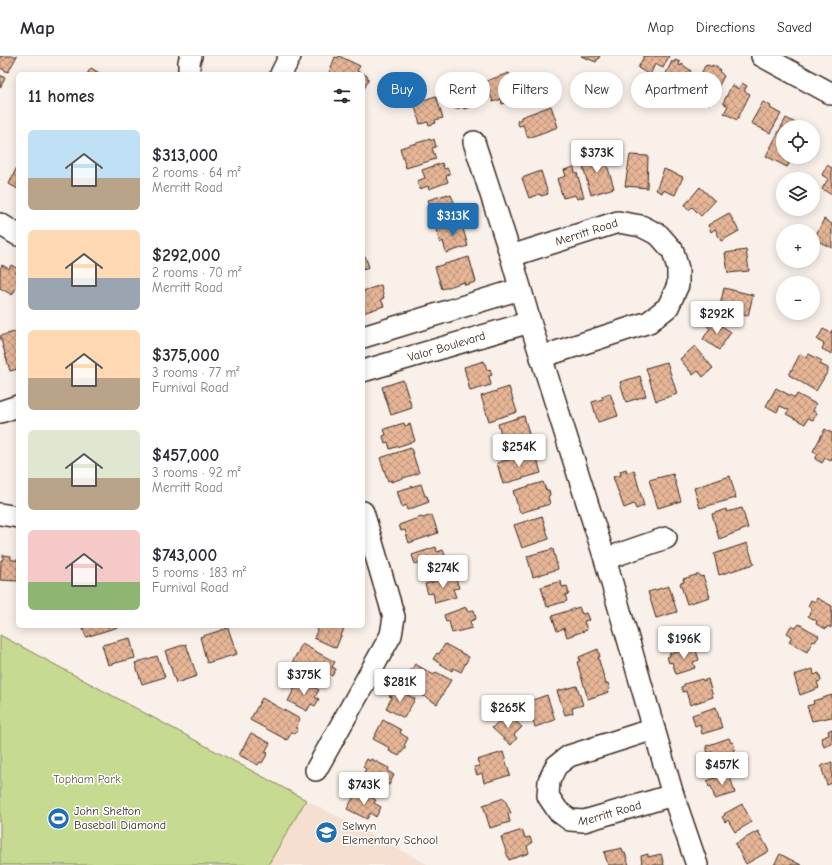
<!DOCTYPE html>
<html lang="en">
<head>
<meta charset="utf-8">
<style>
	body { margin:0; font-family:"Comic Neue",sans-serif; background:#f2f2f3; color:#2b2b33; height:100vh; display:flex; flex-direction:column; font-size:15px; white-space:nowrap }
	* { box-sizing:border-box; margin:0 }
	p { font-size:13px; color:#7c7c81 }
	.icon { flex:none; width:22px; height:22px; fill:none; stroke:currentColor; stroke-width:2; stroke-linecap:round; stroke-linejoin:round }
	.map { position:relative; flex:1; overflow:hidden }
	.drawer { position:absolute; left:16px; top:16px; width:349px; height:556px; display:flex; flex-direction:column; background:#fff; border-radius:6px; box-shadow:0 2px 10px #0003 }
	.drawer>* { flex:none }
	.banner { position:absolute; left:377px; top:16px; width:380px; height:36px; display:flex; gap:8px }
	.tools { position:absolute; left:776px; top:64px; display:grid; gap:8px }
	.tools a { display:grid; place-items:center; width:44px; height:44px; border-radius:50%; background:#fff; box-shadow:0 2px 10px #0003; font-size:20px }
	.price { position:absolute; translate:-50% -34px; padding:0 9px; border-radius:4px; background:#fff; color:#222; font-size:13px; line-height:26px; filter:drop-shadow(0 1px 2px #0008) }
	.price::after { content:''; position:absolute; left:50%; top:24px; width:12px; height:9px; margin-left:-6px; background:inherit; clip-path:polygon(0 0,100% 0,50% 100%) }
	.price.on { background:#1f6fb2; color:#fff }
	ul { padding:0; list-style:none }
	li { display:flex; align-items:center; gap:12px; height:100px; padding:0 12px }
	li span { display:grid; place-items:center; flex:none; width:112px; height:80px; border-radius:6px; color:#555 }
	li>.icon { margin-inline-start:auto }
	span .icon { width:48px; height:48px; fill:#fffc; stroke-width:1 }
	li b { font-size:17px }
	h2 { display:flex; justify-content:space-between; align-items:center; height:48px; padding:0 12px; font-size:17px }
	.chip { padding:0 14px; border-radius:18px; background:#fff; box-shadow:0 2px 10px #0003; font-size:14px; line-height:36px }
	.chip.on { background:#1f6fb2; color:#fff }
	header { display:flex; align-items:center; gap:24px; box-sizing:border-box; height:56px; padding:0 20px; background:#fff; border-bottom:1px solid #e1e1e2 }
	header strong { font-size:19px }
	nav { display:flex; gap:22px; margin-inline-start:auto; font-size:14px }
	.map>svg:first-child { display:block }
	.built { fill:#f4dfd1 }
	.green { fill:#c6db91; stroke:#808258 }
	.building { fill:url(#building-cross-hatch); stroke:#3b2a1e }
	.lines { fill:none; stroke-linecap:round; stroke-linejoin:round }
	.street-casing { stroke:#3b2a1e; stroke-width:24 }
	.street { stroke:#fff; stroke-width:21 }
	.labels { text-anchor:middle; stroke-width:3; stroke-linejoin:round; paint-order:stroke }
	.street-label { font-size:12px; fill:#3b2a1e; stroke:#fff }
	.park-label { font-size:12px; fill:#5e563b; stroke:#fff }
	.poi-label { font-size:12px; fill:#3b2a1e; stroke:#fff; text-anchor:start }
</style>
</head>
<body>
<header>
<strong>Map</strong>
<nav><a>Map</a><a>Directions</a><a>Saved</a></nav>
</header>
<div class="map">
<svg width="832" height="809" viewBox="0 0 832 809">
	<defs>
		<pattern id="building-cross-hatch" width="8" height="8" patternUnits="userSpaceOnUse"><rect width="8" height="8" fill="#e7b697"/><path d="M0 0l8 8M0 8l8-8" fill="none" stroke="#bc947b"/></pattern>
	</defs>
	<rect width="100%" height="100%" fill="#faf0ea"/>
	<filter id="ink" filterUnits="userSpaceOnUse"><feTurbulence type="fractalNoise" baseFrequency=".025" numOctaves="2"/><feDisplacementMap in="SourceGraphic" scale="8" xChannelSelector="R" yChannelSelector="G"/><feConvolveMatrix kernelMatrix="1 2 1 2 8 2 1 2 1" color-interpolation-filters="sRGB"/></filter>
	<g filter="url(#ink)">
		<path class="built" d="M306,744L429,809H268Z"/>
		<path class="green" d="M0,579L306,744L268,809H0Z"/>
		<g class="building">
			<path d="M0,0H17L8,16L0,12Z"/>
			<path d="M339,0L360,10L357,15L368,20L367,22L369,23L363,35V18H330L329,17L335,1L338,2Z"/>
			<path d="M581,0H600L596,6Z"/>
			<path d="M644,0H669L663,12L655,8L650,19L638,12Z"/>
			<path d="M675,4L680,6L679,9L681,10L682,8L691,15L681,34L677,32L676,33L671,29L670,31L665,29L667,26L663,24L672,5L674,7Z"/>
			<path d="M708,9L712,11V9L720,13L719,15L724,20L709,48L699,42L697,46L689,41L705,10Z"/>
			<path d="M91,12L101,18H87Z"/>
			<path d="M509,17L516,38L509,41L510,46L502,48L501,43L493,46L486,25Z"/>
			<path d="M0,19L5,22L0,32Z"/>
			<path d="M472,25L478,46L470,49L471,51L464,53L463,51L455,53L448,32Z"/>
			<path d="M742,27L747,30L744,35L750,38L737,64L724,57L728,50L723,47L732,29L739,33Z"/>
			<path d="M436,40L443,62L435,64L436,67L429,69L428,66L420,68L414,47Z"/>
			<path d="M763,46L771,50L770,52L781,58L770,77L751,67Z"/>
			<path d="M551,50L558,71L528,82L523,69L519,70L517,65L521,63V61Z"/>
			<path d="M786,62L803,71H783V101H793L787,111L766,100Z"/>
			<path d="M430,83L431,85L434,83L436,91L432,92L436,103L406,112L400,92Z"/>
			<path d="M597,98V101L604,99L614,132L591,139L581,103Z"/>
			<path d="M630,99L648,100L647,132L625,130Z"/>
			<path d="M442,107L444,113L447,112L450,118L446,120L448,126L429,133L428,130L420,133L417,125L425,122L422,114Z"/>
			<path d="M18,109V133L9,128Z"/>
			<path d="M827,109L832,112V139L822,133L828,123L822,119Z"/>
			<path d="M574,111L575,117H577L584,141L577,143L575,139L563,142L557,123L566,120L564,114Z"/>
			<path d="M664,113L683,121L675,139L663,134L662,137L656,134Z"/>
			<path d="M541,115L548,138L541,140L540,138L529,142L522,122Z"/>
			<path d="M700,131L715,145L701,160L692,151L689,154L684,150Z"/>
			<path d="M448,138V140L451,139L454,146L450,147L454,160L435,166L428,144Z"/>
			<path d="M729,157L739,175L721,185L715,173L711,176L708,169Z"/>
			<path d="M824,163L832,168V192L814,183Z"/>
			<path d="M461,166L468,190L446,197L443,185L440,187L436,174Z"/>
			<path d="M746,194L749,215L728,217L725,197Z"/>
			<path d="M365,200L369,211L363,213V201Z"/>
			<path d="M469,201L476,226L465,229L464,226L442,233L435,211Z"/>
			<path d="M2,209L9,213L11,209L18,213L16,217L18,218V229L12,239L0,232V213Z"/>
			<path d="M381,229L384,242L381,243L384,250L363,257V235Z"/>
			<path d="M724,232L753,239L748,260L719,254Z"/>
			<path d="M714,265L731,276L719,294L703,283L710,272L707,270L710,266L713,267Z"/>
			<path d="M823,273L831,277L832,274V298L822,293L824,288L817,284Z"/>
			<path d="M18,275V313L10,315L0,280Z"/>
			<path d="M695,290L713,312L703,321L698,315L693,319L680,303Z"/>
			<path d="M800,298L807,302L809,298L822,305L820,308L828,312V315L816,335L789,319Z"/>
			<path d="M484,305L487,314L490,313L492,319L489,320L491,329L470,335L464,311Z"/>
			<path d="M667,306L677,338L656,345L646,312Z"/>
			<path d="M640,320L646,340L626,346L620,326Z"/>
			<path d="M403,324L412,352L391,359L382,331Z"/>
			<path d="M509,331L517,356L489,365L481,340Z"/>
			<path d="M776,332L795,342L797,338L816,348L813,355L817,357L813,364L808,362L805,368L786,358L789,354L780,350L777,356L766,350Z"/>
			<path d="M610,337L618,360L598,366L592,346L603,343L602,340Z"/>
			<path d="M524,360L531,385L506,393L498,368Z"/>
			<path d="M404,367L405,370L410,368L415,385L390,393L388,386L385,387L383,380L386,379L384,373Z"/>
			<path d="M825,373L832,377V403L831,405L825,402L822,407L815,403L818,398L813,395Z"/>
			<path d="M411,392L419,417L391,426V424L388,425L380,402Z"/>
			<path d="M535,396L541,417L503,428L497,407Z"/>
			<path d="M626,413L627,417L634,414L644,450L636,453L634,448L624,452L613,421L621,419L620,415Z"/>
			<path d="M673,418L681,445L658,452L649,424Z"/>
			<path d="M730,420L736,442L700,452L694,432Z"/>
			<path d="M543,426L546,434H549L550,439L548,440L550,448L520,457L513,435Z"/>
			<path d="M421,428L425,440H427L429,446L407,454L406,449L402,451L397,435Z"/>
			<path d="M742,452L748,472L719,483L712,458L726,453L727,456Z"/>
			<path d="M432,459L438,477L409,487L405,474L401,475L399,469L421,461L423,462Z"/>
			<path d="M542,460L549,483L522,492L514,469Z"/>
			<path d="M747,487L754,508L719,519L714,498Z"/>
			<path d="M436,491L437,496L443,494L448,507L442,509L443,512L423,518L419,507L415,508L412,499Z"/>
			<path d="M553,493L558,513L533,521L527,500Z"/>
			<path d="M3,499L11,500V504H18V525L0,524L1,504H3Z"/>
			<path d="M699,518L700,521L703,520L710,541L687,548L680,527L684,526L683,523Z"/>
			<path d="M455,520L459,532L453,533L456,541L435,547L433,537L428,538L425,528Z"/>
			<path d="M561,525L562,531L567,530L569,538L565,539L567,545L547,551L541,531Z"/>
			<path d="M669,530L677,556L656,562L648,536Z"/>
			<path d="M817,542L832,550L831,572L828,570L826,573L816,568L817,565L808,560L812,553L808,550L811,544L815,546Z"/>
			<path d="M466,551L467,555L474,554L476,563L470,565L472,572L452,577L449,565L446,566L444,559Z"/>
			<path d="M579,551L582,558L586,557L589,564L584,565L587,574L567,581L564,572L557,575L552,560Z"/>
			<path d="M799,568L819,580L815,586L813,585L807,596L789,586L792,580L787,577L791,570L796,572Z"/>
			<path d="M82,570H121L86,581Z"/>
			<path d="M319,570H345L336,592L314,582Z"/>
			<path d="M228,572L237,598L207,607L200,581Z"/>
			<path d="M130,582L135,602L108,609L102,589Z"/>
			<path d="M186,588L197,620L176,627L165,595Z"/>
			<path d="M302,588L335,606L332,611L336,613L332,620L329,618L326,623L293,605Z"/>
			<path d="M445,588L469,601L461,616L453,612L452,615L433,603L437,597L439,598Z"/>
			<path d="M695,591L699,604L693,606L695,612L676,618L672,606L669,607L667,601L670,600L669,598Z"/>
			<path d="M598,593L600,601H598L606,628L608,627L610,633L608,634L609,636L588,643L577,606L580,605L579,601Z"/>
			<path d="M157,600L165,621L142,628L135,607Z"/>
			<path d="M415,608L434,619L436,616L451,624L437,648L407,630L408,628L404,626Z"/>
			<path d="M813,613L814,619L819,617L821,625L817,626L819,632L800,639L794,619Z"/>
			<path d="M702,623L703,625L708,623L713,641L690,649L686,635L683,636L681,631L684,630V628Z"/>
			<path d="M299,624L319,634L315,641L319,643L315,650L311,648L307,655L288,645Z"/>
			<path d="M577,630L583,649L572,652L573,657L565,659L557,635Z"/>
			<path d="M393,633L396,635L397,633L415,643L404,662L386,652L392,641L389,640Z"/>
			<path d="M547,639L555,664L535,671L527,646Z"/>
			<path d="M832,639V661L812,665L807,650L814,648L813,645Z"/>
			<path d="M262,642L300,663L296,671L298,672L295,678L292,676L287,684L250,664Z"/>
			<path d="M716,651L722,672L702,678L700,668L695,670L692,659Z"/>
			<path d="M507,657L522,671L514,679L517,682L511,689L492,672Z"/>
			<path d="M383,664L401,674L400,677L408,682L404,690L406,691L399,700L389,695L390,692L373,683Z"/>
			<path d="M832,673V688L824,691L821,682L829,679L828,675Z"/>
			<path d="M251,677L270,687L265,696L268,697L262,707L260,706L258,709L239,699Z"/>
			<path d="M729,682L731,687L733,686L735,693L733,694L735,702L716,708L712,696L708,697L706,690Z"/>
			<path d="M503,696L510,719L484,727L482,717L477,719L474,711L480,710L477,704Z"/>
			<path d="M367,703L370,705L371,703L389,712L388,715L394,719L389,729L383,726L379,732L361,722L366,713L363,711Z"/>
			<path d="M832,706V727L827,729L821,710Z"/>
			<path d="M729,717L735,737L715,743L711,730L709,731L707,725Z"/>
			<path d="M357,735L376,744L374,747L381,751L376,761L370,757L367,763L347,753Z"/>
			<path d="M504,742L511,757L508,758L510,766L490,772L483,749Z"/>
			<path d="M742,748L752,766L735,776L728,764L725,766L722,761L725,759L724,758Z"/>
			<path d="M522,774L525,782L530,781L532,787L527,790L529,797L509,804L501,781Z"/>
			<path d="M758,775L769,795L746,808L735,788Z"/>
			<path d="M622,792L623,797H625L629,809H608L604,796Z"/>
			<path d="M648,798V801L661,798L664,809H642L641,800Z"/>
			<path d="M780,798L801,809H774Z"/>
		</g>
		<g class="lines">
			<defs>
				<g id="street">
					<path d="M762,0L832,38"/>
					<path d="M189,18V6L191,0"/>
					<path d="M281,18L290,0"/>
					<path d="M474,86L511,200L530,266L605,503L673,739L697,809"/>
					<path d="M0,168L18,179"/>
					<path id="s1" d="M511,200L618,166L641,170L659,179L673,195L678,213V229L668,251L649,266L541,301"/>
					<path d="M363,281L520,233"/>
					<path id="s2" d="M363,315L530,266"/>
					<path d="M0,356L18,350"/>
					<path d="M0,458L18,461"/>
					<path d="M605,503L666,482"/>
					<path id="s3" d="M654,673L569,700L556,710L549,725L548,740L558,755L570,764L584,765L673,739"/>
					<path d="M316,714L391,579L394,561L363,456"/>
				</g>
			</defs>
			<use href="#street" class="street-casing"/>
			<use href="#street" class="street"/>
		</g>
	</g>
	<defs>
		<symbol id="stadium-disc" viewBox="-11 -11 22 22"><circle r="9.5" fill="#1f6fb2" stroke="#fff"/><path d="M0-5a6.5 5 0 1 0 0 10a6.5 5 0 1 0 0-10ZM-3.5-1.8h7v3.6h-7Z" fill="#fff"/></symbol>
		<symbol id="school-disc" viewBox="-11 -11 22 22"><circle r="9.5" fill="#1f6fb2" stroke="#fff"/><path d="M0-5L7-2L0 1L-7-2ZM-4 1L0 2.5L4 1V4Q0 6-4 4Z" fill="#fff"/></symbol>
	</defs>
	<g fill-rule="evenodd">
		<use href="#stadium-disc" x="46" y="750" width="25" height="25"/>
		<use href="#school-disc" x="314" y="764" width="25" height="25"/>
	</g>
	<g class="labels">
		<g class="street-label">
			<text dy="4" stroke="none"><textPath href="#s1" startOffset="79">Merritt Road</textPath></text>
			<text dy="4" stroke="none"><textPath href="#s2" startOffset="87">Valor Boulevard</textPath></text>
			<text dy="4" stroke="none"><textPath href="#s3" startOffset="211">Merritt Road</textPath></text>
		</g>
		<g class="park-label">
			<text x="87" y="727">Topham Park</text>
		</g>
		<g class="poi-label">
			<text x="74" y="759">John Shelton<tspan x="74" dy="14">Baseball Diamond</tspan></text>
			<text x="342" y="774">Selwyn<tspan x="342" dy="14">Elementary School</tspan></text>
		</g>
	</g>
</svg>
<div class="tools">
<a><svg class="icon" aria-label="locate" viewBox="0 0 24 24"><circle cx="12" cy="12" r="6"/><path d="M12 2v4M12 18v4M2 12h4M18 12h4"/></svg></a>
<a><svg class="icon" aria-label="layers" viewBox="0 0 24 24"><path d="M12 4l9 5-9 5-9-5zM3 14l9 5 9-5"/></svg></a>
<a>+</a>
<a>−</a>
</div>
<b class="price" style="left:597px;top:118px">$373K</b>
<b class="price on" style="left:453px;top:181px">$313K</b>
<b class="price" style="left:717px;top:279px">$292K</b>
<b class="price" style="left:519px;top:412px">$254K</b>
<b class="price" style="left:443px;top:533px">$274K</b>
<b class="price" style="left:684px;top:604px">$196K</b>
<b class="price" style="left:304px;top:640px">$375K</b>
<b class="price" style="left:400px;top:647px">$281K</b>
<b class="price" style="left:508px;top:673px">$265K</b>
<b class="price" style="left:722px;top:730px">$457K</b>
<b class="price" style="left:364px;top:750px">$743K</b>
<div class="banner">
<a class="chip on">Buy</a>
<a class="chip">Rent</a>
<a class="chip">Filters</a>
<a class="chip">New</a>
<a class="chip">Apartment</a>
</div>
<section class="drawer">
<h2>11 homes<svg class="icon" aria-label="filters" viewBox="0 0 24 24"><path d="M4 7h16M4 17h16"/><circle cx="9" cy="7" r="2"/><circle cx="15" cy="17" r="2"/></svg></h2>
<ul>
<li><span style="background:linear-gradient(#bfe0f5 60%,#b9a48a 0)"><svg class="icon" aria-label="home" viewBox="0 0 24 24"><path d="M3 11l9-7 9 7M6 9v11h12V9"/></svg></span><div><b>$313,000</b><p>2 rooms · 64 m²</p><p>Merritt Road</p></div></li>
<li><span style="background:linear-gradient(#ffd9b3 60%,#9aa5b1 0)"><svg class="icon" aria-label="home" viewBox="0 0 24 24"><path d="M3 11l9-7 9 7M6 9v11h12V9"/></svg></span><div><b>$292,000</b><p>2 rooms · 70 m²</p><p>Merritt Road</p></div></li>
<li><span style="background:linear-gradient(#ffd9b3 60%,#b9a48a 0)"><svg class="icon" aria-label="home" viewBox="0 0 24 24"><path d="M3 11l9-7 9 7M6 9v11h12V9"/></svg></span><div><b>$375,000</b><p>3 rooms · 77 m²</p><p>Furnival Road</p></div></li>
<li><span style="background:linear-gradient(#dfe7d0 60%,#b9a48a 0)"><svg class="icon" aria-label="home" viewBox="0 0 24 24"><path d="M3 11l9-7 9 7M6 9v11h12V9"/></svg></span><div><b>$457,000</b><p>3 rooms · 92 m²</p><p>Merritt Road</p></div></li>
<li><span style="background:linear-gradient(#f6c9c9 65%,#8fb573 0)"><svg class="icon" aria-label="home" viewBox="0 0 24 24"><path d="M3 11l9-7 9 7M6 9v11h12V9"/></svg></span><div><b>$743,000</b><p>5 rooms · 183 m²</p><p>Furnival Road</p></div></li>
</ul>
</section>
</div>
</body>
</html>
